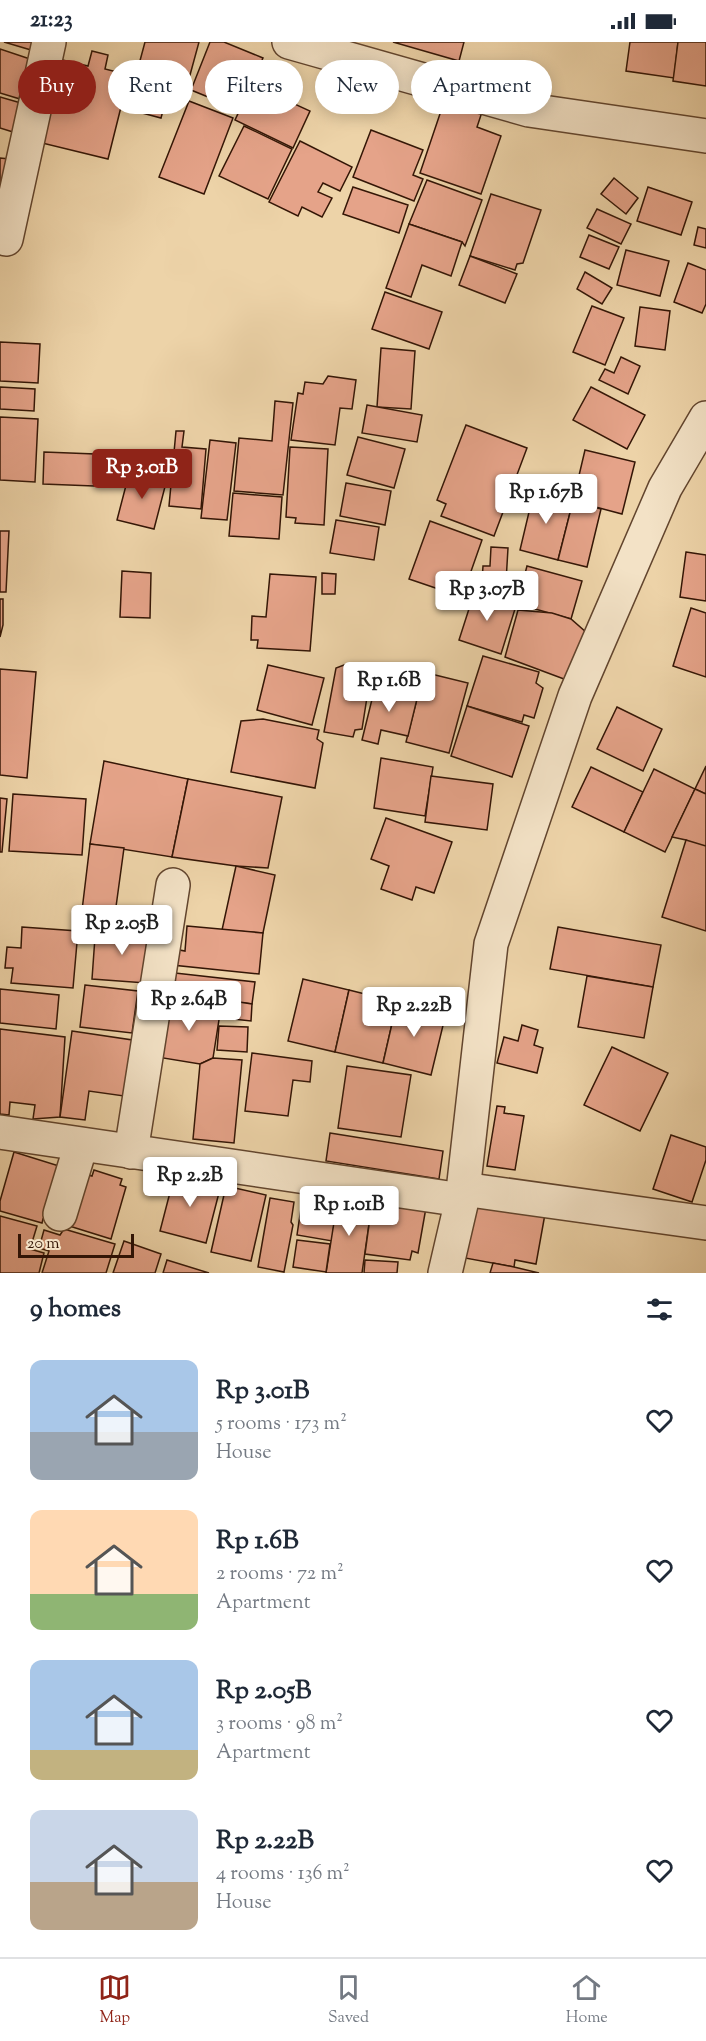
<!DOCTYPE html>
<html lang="en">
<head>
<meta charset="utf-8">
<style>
	body { margin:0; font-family:"Sorts Mill Goudy",serif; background:#f6f6f7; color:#1f2937; height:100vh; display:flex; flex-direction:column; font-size:22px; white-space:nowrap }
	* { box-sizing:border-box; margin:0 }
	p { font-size:20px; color:#747a83 }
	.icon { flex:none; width:33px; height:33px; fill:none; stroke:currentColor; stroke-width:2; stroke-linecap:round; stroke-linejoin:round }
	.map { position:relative; height:1231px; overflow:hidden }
	.side { display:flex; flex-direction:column; background:#fff; flex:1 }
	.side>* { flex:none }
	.guide { position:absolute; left:18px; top:18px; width:670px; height:54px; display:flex; gap:12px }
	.scale { position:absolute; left:18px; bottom:15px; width:116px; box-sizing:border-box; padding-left:6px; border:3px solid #341606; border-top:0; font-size:16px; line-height:21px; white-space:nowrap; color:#341606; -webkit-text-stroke:4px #f3e2c6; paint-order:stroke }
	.price { position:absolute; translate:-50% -51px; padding:0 14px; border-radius:6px; background:#fff; color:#222; font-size:20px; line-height:39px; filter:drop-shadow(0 2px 3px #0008) }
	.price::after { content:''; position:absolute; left:50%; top:36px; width:18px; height:14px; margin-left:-9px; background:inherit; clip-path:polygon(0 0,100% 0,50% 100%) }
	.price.active { background:#8f2418; color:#fff }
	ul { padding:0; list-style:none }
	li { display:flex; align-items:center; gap:18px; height:150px; padding:0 30px }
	li span { display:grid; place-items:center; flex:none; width:168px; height:120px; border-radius:12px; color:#555 }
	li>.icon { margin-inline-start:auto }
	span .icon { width:72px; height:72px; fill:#fffc; stroke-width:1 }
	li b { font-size:26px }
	h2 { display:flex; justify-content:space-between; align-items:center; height:72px; padding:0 30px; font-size:26px }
	.tag { padding:0 21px; border-radius:27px; background:#fff; box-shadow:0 3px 15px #0003; font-size:21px; line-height:54px }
	.tag.active { background:#8f2418; color:#fff }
	.status { display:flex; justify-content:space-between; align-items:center; height:42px; padding:0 30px; background:#fff; direction:ltr }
	.status svg { height:16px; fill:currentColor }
	.tabs { display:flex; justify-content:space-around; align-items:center; height:84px; border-top:2px solid #e0e1e3; background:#fff; font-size:16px; color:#747a83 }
	.tabs a { display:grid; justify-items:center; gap:3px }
	.tabs .active { color:#8f2418 }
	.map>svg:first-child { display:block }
	.building { fill:#e5a389; stroke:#341606; stroke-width:1.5 }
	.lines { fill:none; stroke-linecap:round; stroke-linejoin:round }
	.street-casing { stroke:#62452e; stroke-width:36 }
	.street { stroke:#f3e2c6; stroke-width:33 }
</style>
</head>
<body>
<div class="status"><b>21:23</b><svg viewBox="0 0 49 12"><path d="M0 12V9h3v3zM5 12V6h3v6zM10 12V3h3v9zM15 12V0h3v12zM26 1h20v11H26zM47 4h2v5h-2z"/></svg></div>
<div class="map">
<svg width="706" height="1231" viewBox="0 0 706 1231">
	<rect width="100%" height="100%" fill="#edd3a8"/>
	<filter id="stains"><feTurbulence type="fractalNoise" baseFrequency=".00333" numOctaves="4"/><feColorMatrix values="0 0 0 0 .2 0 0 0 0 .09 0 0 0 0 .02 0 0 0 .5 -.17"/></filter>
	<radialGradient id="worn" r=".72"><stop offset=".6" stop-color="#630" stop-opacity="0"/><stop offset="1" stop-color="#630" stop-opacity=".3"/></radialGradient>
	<g class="building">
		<path d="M4,0H33L31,8Z"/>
		<path d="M145,0H199L181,66L165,61L161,76L127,67Z"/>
		<path d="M210,0H224L263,16L240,68L191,48Z"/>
		<path d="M393,0H464L459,19Z"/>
		<path d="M630,0H678L674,36L626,29Z"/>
		<path d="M678,0H706V44L673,39Z"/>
		<path d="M0,7L33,18L20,57L0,51Z"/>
		<path d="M92,9L108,13L105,27L129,33L108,117L38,100L58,17L88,24Z"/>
		<path d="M262,21L288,33L284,41L296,47L290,60L310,69L293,106L235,78Z"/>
		<path d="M0,55L21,61L13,90L0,86Z"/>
		<path d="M445,57L482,70L477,85L501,94L481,152L420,131Z"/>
		<path d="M189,59L233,76L204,152L159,135Z"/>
		<path d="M244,84L292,107L268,157L219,134Z"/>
		<path d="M371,88L423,108L413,133L423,137L414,159L353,135Z"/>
		<path d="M300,99L352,125L340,149L323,141L318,150L332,156L322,175L302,165L298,174L269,160Z"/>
		<path d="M0,116L9,117L0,171Z"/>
		<path d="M614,136L638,156L626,172L601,152Z"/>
		<path d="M427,138L482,158L465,204L462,200L409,182Z"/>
		<path d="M353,145L408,163L399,191L343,172Z"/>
		<path d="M648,145L692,160L681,193L637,179Z"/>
		<path d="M491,152L541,168L523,221L517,222L515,228L470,214Z"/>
		<path d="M597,167L631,182L621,202L587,186Z"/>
		<path d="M409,182L462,200L451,234L422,223L411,255L386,246Z"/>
		<path d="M698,185L706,187V206L694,203Z"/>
		<path d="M589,193L619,205L609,227L580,215Z"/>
		<path d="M626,208L669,219L660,254L617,243Z"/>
		<path d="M470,214L517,232L505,261L459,243Z"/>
		<path d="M688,221L706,228V262L702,271L674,260Z"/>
		<path d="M585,230L612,246L602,262L577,247Z"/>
		<path d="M385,250L442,270L429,307L372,287Z"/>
		<path d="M592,264L624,276L605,323L573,310Z"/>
		<path d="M640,265L670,269L665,308L635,304Z"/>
		<path d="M0,300L40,302L38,341L0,339Z"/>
		<path d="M381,306L415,309L411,367L377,365Z"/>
		<path d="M621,315L640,324L628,352L599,338L605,327L614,331Z"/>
		<path d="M328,334L356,338L352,367L340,366L335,403L291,398L298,351L303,352L305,340L323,342Z"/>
		<path d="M0,345L35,347L34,369L0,367Z"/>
		<path d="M591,345L645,373L627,407L573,378Z"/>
		<path d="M275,359L293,361L283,453L234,449L239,396L272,399Z"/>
		<path d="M367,363L422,373L417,400L362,391Z"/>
		<path d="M0,375L38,377L35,440L0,438Z"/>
		<path d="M466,383L527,406L494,494L441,474L446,462L437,458Z"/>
		<path d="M176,389H184L182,405L206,407L201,467L169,464Z"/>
		<path d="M358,395L405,407L394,446L347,433Z"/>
		<path d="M210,398L236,401L227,478L201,476Z"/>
		<path d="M290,405L328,407L324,483L295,481L296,476L286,475Z"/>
		<path d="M585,408L635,420L622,472L573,459Z"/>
		<path d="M44,410L95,412L94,444L43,442Z"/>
		<path d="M130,428L167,437L154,487L117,478Z"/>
		<path d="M346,441L391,449L385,483L340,474Z"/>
		<path d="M534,449L573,459L558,518L520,508Z"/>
		<path d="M233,451L282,455L279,497L229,494Z"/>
		<path d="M573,459L601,467L587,525L558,518Z"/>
		<path d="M336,478L379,485L374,518L330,511Z"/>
		<path d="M430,479L482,498L462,555L409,537Z"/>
		<path d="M0,489H9L6,550H0Z"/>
		<path d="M491,505L508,506L506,540L482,539L483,524H490Z"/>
		<path d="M686,510L706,513V559L680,555Z"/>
		<path d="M527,524L582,539L571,577L517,562Z"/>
		<path d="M122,529L151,531L150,576L120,575Z"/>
		<path d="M322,531L336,532L335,552H322Z"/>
		<path d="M270,532L316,535L310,609L257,606L258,598H251L252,574L266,575Z"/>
		<path d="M476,545L494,551L492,559L515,567L501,612L459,598Z"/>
		<path d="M0,557H3V583L0,595Z"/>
		<path d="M691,566L706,571V635L673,624Z"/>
		<path d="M518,568L552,571L571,577L587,591L572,640L505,615Z"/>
		<path d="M483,614L539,630L536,641L543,646L534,676L524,673L522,680L467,664Z"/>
		<path d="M268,623L324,636L312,683L257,668Z"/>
		<path d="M344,623L361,626L360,634L370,636L362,687L355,688L353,695L324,690L336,626Z"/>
		<path d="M0,627L36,630L27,736L0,733Z"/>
		<path d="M423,630L468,641L449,711L406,700L417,657L409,653L410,649L412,642L418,647Z"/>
		<path d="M376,641L410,649L409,653L417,657L408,694L381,688L378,702L362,698Z"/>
		<path d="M467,664L529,684L512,735L451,714Z"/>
		<path d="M617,665L662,687L643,729L597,707Z"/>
		<path d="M263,677L319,688L317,697L323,701L315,746L231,730L241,679Z"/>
		<path d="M381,716L433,725L425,774L374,766Z"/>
		<path d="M104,719L188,737L172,815L90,802Z"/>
		<path d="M706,724V752L695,747Z"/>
		<path d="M591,725L643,750L624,790L572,765Z"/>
		<path d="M654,727L695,747L665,810L624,790Z"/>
		<path d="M431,734L493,742L487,788L425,780Z"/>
		<path d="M188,737L282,755L268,826L236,824L172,815Z"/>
		<path d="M695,747L706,752V809L686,798L672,795Z"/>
		<path d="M13,752L86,757L82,813L9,809Z"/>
		<path d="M0,756L7,757L2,810H0Z"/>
		<path d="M386,776L452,800L434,851L416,845L412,858L381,847L389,824L371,817Z"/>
		<path d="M686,798L706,804V889L662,875Z"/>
		<path d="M90,802L124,806L115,872L106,870L104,888L80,885Z"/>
		<path d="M236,824L275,833L263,891L222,888Z"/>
		<path d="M111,884L150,888L146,941L92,937L95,895L111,896Z"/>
		<path d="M187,884L263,891L259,932L172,923L174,907L185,909Z"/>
		<path d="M22,885L78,889L73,946L11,941L13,926H5L7,905L21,906Z"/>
		<path d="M558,885L661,903L653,945L550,927Z"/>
		<path d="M175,931L255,940L252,962L173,952Z"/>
		<path d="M587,934L653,945L644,996L578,985Z"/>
		<path d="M303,937L349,948L335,1010L288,999Z"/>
		<path d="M85,943L138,949L132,991L80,985Z"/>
		<path d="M0,947L59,953L56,987L0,981Z"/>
		<path d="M349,948L397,960L383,1021L335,1010Z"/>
		<path d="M166,958L221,965L213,1016L200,1022L157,1015Z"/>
		<path d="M226,958L252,962L251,979L224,976Z"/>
		<path d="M397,960L446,971L431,1033L383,1021Z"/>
		<path d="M522,983L538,988L534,1003L543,1006L537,1031L497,1021L504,995L518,999Z"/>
		<path d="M219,984L248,985L247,1010L217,1008Z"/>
		<path d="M0,987L65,995L60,1075L33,1077L35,1063L10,1060L9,1073L0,1072Z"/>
		<path d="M72,989L139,999L131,1055L89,1049L85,1078L60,1075Z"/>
		<path d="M612,1005L668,1031L640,1089L584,1063Z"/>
		<path d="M252,1011L312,1019L310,1040L293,1038L288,1074L245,1069Z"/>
		<path d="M213,1016L242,1018L234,1101L193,1097L200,1022Z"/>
		<path d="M347,1024L411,1033L401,1095L338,1086Z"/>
		<path d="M497,1064L505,1065L504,1071L524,1074L515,1128L487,1124Z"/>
		<path d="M330,1091L443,1109L439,1137L326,1119Z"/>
		<path d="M671,1093L706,1105V1118L692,1160L653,1147Z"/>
		<path d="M14,1110L59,1124L52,1180L43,1177L42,1181L0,1169V1159Z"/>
		<path d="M94,1128L122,1137L120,1143L126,1145L111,1197L66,1183L81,1131L92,1134Z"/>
		<path d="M175,1131L221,1143L206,1201L160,1189Z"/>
		<path d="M226,1144L266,1153L251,1219L211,1210Z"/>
		<path d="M303,1153L337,1158L332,1199L297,1193Z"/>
		<path d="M338,1155L372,1161L362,1231H326Z"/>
		<path d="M270,1156L294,1160L291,1180L293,1183L284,1230L258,1225Z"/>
		<path d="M427,1160L418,1211L412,1209L410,1218L365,1212L372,1161Z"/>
		<path d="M474,1160L545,1172L536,1222L515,1218L514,1225L465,1216Z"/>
		<path d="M0,1174L37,1184L30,1207L44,1211L39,1231H0Z"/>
		<path d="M64,1187L115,1202L106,1231H42L49,1209L39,1206L44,1188L60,1193Z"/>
		<path d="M297,1198L330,1202L326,1230L293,1225Z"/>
		<path d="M124,1199L161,1212L155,1231H113Z"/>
		<path d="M167,1218L209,1231H163Z"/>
		<path d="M365,1218L398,1220L397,1231H364Z"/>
		<path d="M493,1221L514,1225L539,1231H490Z"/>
	</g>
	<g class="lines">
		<defs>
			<g id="street">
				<path d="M289,0L529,68L706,94"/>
				<path d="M6,197L49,0"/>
				<path d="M0,1090L462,1158"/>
				<path d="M131,1110L173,843"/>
				<path d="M463,1147L706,1181"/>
				<path d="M60,1172L81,1103"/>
				<path d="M445,1231L462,1158L491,902L575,654L665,446L706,376"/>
			</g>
		</defs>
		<use href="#street" class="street-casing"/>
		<use href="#street" class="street"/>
	</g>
	<rect width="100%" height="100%" filter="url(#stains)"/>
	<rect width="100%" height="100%" fill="url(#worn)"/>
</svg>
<div class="scale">20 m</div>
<b class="price active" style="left:142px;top:458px">Rp 3.01B</b>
<b class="price" style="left:546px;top:483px">Rp 1.67B</b>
<b class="price" style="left:487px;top:580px">Rp 3.07B</b>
<b class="price" style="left:389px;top:671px">Rp 1.6B</b>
<b class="price" style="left:122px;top:914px">Rp 2.05B</b>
<b class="price" style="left:189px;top:990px">Rp 2.64B</b>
<b class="price" style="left:414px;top:996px">Rp 2.22B</b>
<b class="price" style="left:190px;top:1166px">Rp 2.2B</b>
<b class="price" style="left:349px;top:1195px">Rp 1.01B</b>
<div class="guide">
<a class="tag active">Buy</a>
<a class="tag">Rent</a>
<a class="tag">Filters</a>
<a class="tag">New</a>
<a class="tag">Apartment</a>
</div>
</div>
<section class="side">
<h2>9 homes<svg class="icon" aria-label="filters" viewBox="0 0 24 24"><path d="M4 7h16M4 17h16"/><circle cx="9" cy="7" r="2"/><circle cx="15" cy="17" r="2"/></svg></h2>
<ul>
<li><span style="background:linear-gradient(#a9c7e8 60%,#9aa5b1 0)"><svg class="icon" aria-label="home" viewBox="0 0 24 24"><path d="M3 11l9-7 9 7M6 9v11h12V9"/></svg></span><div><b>Rp 3.01B</b><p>5 rooms · 173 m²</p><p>House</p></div><svg class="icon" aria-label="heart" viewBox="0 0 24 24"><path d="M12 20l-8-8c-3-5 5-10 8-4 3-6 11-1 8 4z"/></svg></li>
<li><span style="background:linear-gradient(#ffd9b3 70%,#8fb573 0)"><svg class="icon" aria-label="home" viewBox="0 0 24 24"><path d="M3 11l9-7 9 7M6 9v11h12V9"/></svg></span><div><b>Rp 1.6B</b><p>2 rooms · 72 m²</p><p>Apartment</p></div><svg class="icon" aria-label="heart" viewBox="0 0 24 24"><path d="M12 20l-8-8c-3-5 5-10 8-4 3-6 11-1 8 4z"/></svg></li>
<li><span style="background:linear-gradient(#a9c7e8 75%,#c2b280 0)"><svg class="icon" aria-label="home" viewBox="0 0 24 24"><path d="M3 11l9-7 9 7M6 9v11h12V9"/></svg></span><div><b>Rp 2.05B</b><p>3 rooms · 98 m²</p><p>Apartment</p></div><svg class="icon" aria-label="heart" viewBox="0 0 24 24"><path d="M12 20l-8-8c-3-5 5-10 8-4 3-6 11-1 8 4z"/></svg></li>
<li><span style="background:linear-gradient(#c9d6e8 60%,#b9a48a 0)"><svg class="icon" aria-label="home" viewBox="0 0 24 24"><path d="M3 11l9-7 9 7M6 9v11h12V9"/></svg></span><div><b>Rp 2.22B</b><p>4 rooms · 136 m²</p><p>House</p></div><svg class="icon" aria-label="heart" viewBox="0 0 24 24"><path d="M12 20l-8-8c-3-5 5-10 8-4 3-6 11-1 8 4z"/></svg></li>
</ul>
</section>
<nav class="tabs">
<a class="active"><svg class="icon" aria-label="map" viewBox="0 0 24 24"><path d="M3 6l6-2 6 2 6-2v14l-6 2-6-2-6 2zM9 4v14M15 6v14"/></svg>Map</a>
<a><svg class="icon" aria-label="saved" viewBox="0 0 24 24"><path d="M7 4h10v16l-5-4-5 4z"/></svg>Saved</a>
<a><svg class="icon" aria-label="home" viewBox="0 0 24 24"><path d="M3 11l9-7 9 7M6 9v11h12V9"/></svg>Home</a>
</nav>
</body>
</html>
